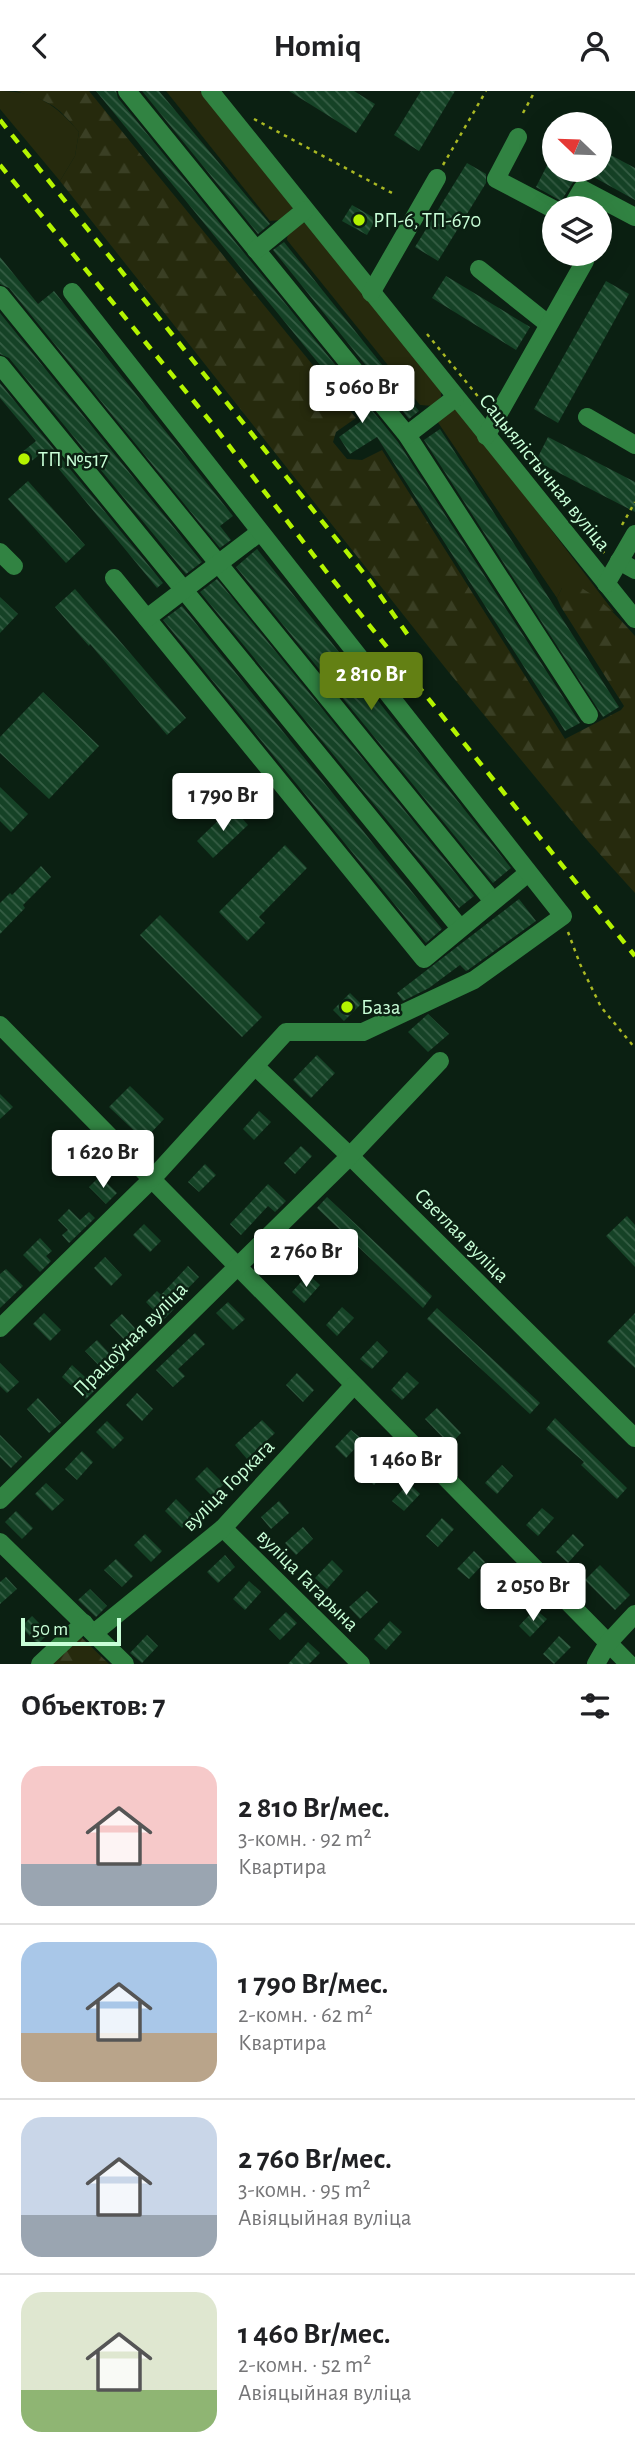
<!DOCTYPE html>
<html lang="ru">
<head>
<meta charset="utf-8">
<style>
	body { margin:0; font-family:"Alegreya Sans",sans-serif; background:#f2f2f2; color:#202124; height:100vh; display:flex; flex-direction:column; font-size:26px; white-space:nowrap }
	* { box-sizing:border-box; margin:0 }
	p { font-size:23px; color:#757577 }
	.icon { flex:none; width:38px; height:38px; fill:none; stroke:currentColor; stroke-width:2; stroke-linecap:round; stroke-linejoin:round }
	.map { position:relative; height:1573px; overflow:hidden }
	.side { display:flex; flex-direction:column; background:#fff; flex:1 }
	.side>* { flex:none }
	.needle { width:46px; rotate:293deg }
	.buttons { position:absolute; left:542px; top:21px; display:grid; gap:14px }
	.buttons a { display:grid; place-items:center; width:70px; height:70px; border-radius:50%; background:#fff; box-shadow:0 7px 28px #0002; font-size:35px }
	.scale { position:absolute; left:21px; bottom:18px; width:100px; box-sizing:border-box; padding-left:7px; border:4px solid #c9ffd8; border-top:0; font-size:19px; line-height:24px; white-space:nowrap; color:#c9ffd8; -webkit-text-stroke:5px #0b2012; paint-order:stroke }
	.price { position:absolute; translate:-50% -60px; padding:0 16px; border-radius:7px; background:#fff; color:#222; font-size:23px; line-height:46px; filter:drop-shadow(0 2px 4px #0008) }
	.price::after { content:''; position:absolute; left:50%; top:42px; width:21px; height:16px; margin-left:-10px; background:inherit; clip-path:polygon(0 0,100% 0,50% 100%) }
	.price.on { background:#638014; color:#fff }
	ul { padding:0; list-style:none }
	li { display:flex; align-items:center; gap:21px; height:175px; padding:0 21px }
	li+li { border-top:2px solid #e0e0e0 }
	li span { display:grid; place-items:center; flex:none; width:196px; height:140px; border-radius:21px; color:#555 }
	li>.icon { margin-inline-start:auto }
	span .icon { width:84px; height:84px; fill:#fffc; stroke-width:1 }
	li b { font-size:30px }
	h2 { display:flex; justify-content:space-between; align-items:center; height:84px; padding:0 21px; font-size:30px }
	header { display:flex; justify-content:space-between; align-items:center; height:91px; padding:0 21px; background:#fff; font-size:32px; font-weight:700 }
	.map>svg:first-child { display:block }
	.grass { fill:#262a0d }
	.forest { fill:url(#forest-firs) }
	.building { fill:url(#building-back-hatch) }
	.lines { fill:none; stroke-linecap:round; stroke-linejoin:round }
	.path { stroke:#aab923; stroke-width:2.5; stroke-dasharray:3.5 5; stroke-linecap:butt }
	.minor { stroke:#318342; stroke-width:18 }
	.rail { stroke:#b4f400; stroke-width:4.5; stroke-dasharray:10 9; stroke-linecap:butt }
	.poi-dot { fill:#b4f400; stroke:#0b2012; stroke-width:2.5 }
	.labels { text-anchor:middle; stroke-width:5; stroke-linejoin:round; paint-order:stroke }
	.poi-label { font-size:21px; fill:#c9ffd8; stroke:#0b2012; text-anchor:start }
	.street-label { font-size:21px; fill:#c9ffd8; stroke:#0b2012 }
</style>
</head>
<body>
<header><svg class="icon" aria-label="back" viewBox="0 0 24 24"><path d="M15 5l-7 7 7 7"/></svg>Homiq<svg class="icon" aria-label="person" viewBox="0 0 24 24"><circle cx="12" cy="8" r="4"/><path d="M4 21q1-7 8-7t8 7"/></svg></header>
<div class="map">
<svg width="635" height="1573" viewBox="0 0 635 1573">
	<defs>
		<pattern id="forest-firs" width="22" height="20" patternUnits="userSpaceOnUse" patternTransform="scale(1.75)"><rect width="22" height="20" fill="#262a0d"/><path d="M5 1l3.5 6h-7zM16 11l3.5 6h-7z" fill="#3a3f24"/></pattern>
		<pattern id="building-back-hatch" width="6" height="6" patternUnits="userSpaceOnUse" patternTransform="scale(1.75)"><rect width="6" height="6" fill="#154226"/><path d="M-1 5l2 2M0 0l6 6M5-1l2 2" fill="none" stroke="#365e45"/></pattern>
	</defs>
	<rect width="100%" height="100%" fill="#0b2012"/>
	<g class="grass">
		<path d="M0,0C37,0 56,14 79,41L75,65L60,90L0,18Z"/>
		<path d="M166,0H200L293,110L292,118L281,129L270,130Z"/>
		<path d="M298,131L310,133L441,297V306L433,315L420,314L287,149L288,140Z"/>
		<path d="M446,319H458L462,322L614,521L562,497L557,507L437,330Z"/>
	</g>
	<g class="forest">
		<path d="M16,0H89L356,327L336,341L333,351L347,368L362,369L382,359L565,648L621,619L624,615L561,516L557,507L562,497L573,492C599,506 616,523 635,545V802L588,750L447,579L60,90L75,65L79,41C55,12 50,11 16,0Z"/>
		<path d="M79,1544L109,1573H49Z"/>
	</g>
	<g class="building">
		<path d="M96,0H116L118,7L398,351L580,632L565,640L377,346L350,363L339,346L364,328Z"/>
		<path d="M142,0H159L270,133L258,143Z"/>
		<path d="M289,0H354L375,13L356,42Z"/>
		<path d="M421,0H455L419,60L394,44Z"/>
		<path d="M555,59V79H581L561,110L536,96Z"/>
		<path d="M607,62L635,77V109L581,79H600Z"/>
		<path d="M467,72L486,83V92L438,170L415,156Z"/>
		<path d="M352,114L376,128L367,144L342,130Z"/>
		<path d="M284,151L419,320L409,328L273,159Z"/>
		<path d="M0,166L38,213L54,200L77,229L233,425L220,435L231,449L220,457L9,197L0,193Z"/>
		<path d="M446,185L530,236L516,259L432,207Z"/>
		<path d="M606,190L629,203L558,332L534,318Z"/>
		<path d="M0,222L202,471L186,483L9,267L0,263Z"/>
		<path d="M0,292L163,492L157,497L44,360L24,376L16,366L36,350L0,307Z"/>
		<path d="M440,338L619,616L603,626L424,349Z"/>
		<path d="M548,346L635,391V421L536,370Z"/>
		<path d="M28,390L85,454L66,472L8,408Z"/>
		<path d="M257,458L511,777L493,792L236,476Z"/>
		<path d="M217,488L474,805L459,817L200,501Z"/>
		<path d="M75,498L186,627L167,644L90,553L89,555L55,516Z"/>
		<path d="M0,506L18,523L0,542Z"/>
		<path d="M182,515L442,838L426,852L163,529Z"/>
		<path d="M43,601L99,655L49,708L0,662V646Z"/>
		<path d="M0,696L28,723L11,741L0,730Z"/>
		<path d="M232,716L248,734L213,767L197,750Z"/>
		<path d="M285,754L307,777L259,826L265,832L247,850L219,821Z"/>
		<path d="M41,775L51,786L23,814L25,817L0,843V812L10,802L12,804Z"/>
		<path d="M519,808L536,830L468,879L466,880L460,874L429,897L403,910L397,902Z"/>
		<path d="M160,824L262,926L242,946L140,844Z"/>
		<path d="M350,902L361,913L344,930L333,919Z"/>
		<path d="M428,923L449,943L428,961L408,941Z"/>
		<path d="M317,964L335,982L311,1007L293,989Z"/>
		<path d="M130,995L164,1028L144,1049L109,1016Z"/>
		<path d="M0,1003L13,1016L0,1028Z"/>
		<path d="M259,1020L271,1031L254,1049L243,1038Z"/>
		<path d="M301,1055L312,1065L295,1083L284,1072Z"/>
		<path d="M205,1073L216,1084L199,1101L188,1091Z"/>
		<path d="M100,1085L117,1102L106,1113L89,1096Z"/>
		<path d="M268,1093L286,1110L275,1121L268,1115L241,1144L230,1133Z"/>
		<path d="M327,1106L432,1205L423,1217L317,1117Z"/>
		<path d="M69,1118L80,1129L89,1121L95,1127L69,1152L62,1144L68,1139L58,1129Z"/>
		<path d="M627,1125L635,1134V1176L606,1145Z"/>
		<path d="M144,1133L161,1150L150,1161L133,1144Z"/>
		<path d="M40,1147L52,1160L46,1165L51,1170L40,1181L23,1164Z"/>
		<path d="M277,1152L287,1162L271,1180L260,1169Z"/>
		<path d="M105,1166L122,1184L111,1195L94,1177Z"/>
		<path d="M188,1175L199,1186L171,1215L174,1218L163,1229L146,1211L157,1200L161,1204Z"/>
		<path d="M6,1178L23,1195L0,1217V1183Z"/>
		<path d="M308,1183L320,1194L304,1212L292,1201Z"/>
		<path d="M228,1211L245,1228L233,1239L216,1222Z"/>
		<path d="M342,1216L354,1227L337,1245L326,1234Z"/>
		<path d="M437,1217L540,1312L530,1323L427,1228Z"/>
		<path d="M44,1222L61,1239L50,1250L33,1233Z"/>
		<path d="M635,1222V1277L607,1251Z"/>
		<path d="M122,1223L144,1247L133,1258L110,1234Z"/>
		<path d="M195,1242L205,1253L178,1278L185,1285L173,1296L156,1279Z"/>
		<path d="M97,1249L119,1273L108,1284L85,1260Z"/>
		<path d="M377,1250L388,1261L372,1278L360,1268Z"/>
		<path d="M0,1272L19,1291L7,1302L0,1295Z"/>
		<path d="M72,1274L97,1297L86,1308L62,1286Z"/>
		<path d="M407,1281L419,1292L402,1309L391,1299Z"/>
		<path d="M297,1282L314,1299L303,1311L286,1294Z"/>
		<path d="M137,1302L153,1318L142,1330L126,1314Z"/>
		<path d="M38,1307L61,1332L49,1342L27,1318Z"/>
		<path d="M437,1317L461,1342L450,1354L425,1328Z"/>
		<path d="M555,1327L627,1397L617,1408L581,1374L584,1371L546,1338Z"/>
		<path d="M262,1329L275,1342L247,1368L235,1354Z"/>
		<path d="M107,1330L124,1347L113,1358L96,1341Z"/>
		<path d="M351,1339L363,1349L346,1367L335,1356Z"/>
		<path d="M0,1344L22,1366L11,1377L0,1366Z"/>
		<path d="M82,1360L93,1371L77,1389L65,1378Z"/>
		<path d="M378,1365L390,1376L374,1394L362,1383Z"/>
		<path d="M502,1374L513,1385L497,1403L485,1392Z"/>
		<path d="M207,1376L224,1393L212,1405L195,1388Z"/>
		<path d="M46,1392L64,1409L52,1420L35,1403Z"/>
		<path d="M409,1392L420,1403L404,1420L392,1410Z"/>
		<path d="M176,1408L193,1425L182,1437L165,1420Z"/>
		<path d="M279,1410L289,1422L271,1438L261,1426Z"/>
		<path d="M542,1417L554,1427L538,1445L526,1434Z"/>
		<path d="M16,1420L33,1437L22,1448L5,1431Z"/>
		<path d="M442,1427L454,1438L438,1456L426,1445Z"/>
		<path d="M303,1436L313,1448L296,1464L285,1452Z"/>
		<path d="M145,1443L162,1460L151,1471L134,1454Z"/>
		<path d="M573,1443L584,1454L568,1472L556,1461Z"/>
		<path d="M474,1460L485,1471L469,1488L457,1478Z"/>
		<path d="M225,1464L235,1476L218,1492L207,1481Z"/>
		<path d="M116,1468L133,1485L122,1496L104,1479Z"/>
		<path d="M332,1469L343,1480L327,1498L315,1487Z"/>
		<path d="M600,1474L630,1504L615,1519L585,1489Z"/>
		<path d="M6,1486L17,1498L0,1513V1491Z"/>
		<path d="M505,1487L517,1497L501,1515L489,1504Z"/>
		<path d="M249,1490L261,1501L245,1519L233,1508Z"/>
		<path d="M90,1498L107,1515L96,1526L78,1509Z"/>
		<path d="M367,1500L378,1511L360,1528L349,1516Z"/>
		<path d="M535,1518L547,1528L530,1546L519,1535Z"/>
		<path d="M286,1521L297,1532L280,1549L269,1538Z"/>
		<path d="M32,1525L49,1542L38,1553L21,1536Z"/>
		<path d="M390,1530L402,1541L386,1559L374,1548Z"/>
		<path d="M147,1544L158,1555L142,1572L130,1562Z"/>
		<path d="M559,1545L571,1556L554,1573L543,1563Z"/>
		<path d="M308,1551L320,1562L309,1573H288Z"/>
	</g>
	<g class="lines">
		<g class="path">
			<path d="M523,22L535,0"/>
			<path d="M254,28L392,102"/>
			<path d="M443,74L486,0"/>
			<path d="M427,243L485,314"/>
			<path d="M506,340L605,463"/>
			<path d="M622,434L635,411"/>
			<path d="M568,841L580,873L601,916L635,957"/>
		</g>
		<g class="minor">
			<path d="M127,0L407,344L589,624"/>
			<path d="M210,0L635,528"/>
			<path d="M518,46L496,88L555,119"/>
			<path d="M571,117L582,98L635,126"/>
			<path d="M256,159L305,119"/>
			<path d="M479,178L548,233"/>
			<path d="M371,202L437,87"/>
			<path d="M0,204L493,810"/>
			<path d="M0,274L460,837"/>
			<path d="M587,326L635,354"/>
			<path d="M407,344L455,307"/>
			<path d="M486,345L585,170"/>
			<path d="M0,461L14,475"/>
			<path d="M619,470L635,479"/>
			<path d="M114,487L424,868L528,782"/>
			<path d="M606,493L635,443"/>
			<path d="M147,527L260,441"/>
			<path d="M0,934L629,1573"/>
			<path d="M255,975L350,1065L635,1347"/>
			<path d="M0,1237L152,1088L286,941H363L474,889L563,825L72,201"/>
			<path d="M0,1409L350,1065L440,970"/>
			<path d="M223,1437L361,1573"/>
			<path d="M0,1451L125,1573"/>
			<path d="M94,1542L223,1437L353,1295"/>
			<path d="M40,1573L84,1532"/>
			<path d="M596,1573L608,1552L635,1523"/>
		</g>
		<g class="rail">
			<path d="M0,29L370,490L410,547"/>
			<path d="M0,74L210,330L325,479L635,865"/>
		</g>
	</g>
	<g class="poi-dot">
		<circle cx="359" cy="129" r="7"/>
		<circle cx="24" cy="368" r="7"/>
		<circle cx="347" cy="916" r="7"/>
	</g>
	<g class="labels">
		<g class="poi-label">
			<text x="373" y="136">РП-6, ТП-670</text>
			<text x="38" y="375">ТП №517</text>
			<text x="361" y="923">База</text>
		</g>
		<g class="street-label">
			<text transform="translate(545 381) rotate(51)" y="7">Сацыялістычная вуліца</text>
			<text transform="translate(462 1144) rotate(45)" y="7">Светлая вуліца</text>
			<text transform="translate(130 1248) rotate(-45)" y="7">Працоўная вуліца</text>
			<text transform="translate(228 1394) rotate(-45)" y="7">вуліца Горкага</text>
			<text transform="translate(308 1489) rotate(45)" y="7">вуліца Гагарына</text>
		</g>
	</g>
</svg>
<div class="buttons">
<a><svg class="needle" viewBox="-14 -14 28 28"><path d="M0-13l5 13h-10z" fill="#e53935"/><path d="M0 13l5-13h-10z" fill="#757577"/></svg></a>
<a><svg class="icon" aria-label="layers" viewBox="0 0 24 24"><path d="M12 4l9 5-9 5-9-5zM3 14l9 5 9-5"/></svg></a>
</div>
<div class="scale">50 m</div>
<b class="price" style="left:362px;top:334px">5 060 Br</b>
<b class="price on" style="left:371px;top:621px">2 810 Br</b>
<b class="price" style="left:223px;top:742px">1 790 Br</b>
<b class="price" style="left:103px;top:1099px">1 620 Br</b>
<b class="price" style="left:306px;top:1198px">2 760 Br</b>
<b class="price" style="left:406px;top:1406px">1 460 Br</b>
<b class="price" style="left:533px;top:1532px">2 050 Br</b>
</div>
<section class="side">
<h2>Объектов: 7<svg class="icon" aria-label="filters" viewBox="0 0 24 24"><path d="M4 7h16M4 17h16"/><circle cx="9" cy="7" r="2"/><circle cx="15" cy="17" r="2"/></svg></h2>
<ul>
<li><span style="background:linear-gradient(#f6c9c9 70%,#9aa5b1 0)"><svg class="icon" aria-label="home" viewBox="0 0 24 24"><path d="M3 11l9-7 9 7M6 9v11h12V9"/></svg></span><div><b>2 810 Br/мес.</b><p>3-комн. · 92 m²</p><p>Квартира</p></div></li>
<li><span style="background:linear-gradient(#a9c7e8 65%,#b9a48a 0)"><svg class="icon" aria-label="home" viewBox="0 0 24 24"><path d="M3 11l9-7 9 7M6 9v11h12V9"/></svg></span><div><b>1 790 Br/мес.</b><p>2-комн. · 62 m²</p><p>Квартира</p></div></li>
<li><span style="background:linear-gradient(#c9d6e8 70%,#9aa5b1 0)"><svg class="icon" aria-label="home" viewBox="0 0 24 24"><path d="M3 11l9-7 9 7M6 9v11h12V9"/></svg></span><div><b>2 760 Br/мес.</b><p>3-комн. · 95 m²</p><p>Авіяцыйная вуліца</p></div></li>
<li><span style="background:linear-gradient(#dfe7d0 70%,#8fb573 0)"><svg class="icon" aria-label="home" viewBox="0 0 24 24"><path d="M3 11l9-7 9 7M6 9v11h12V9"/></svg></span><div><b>1 460 Br/мес.</b><p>2-комн. · 52 m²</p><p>Авіяцыйная вуліца</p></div></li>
</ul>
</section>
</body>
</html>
